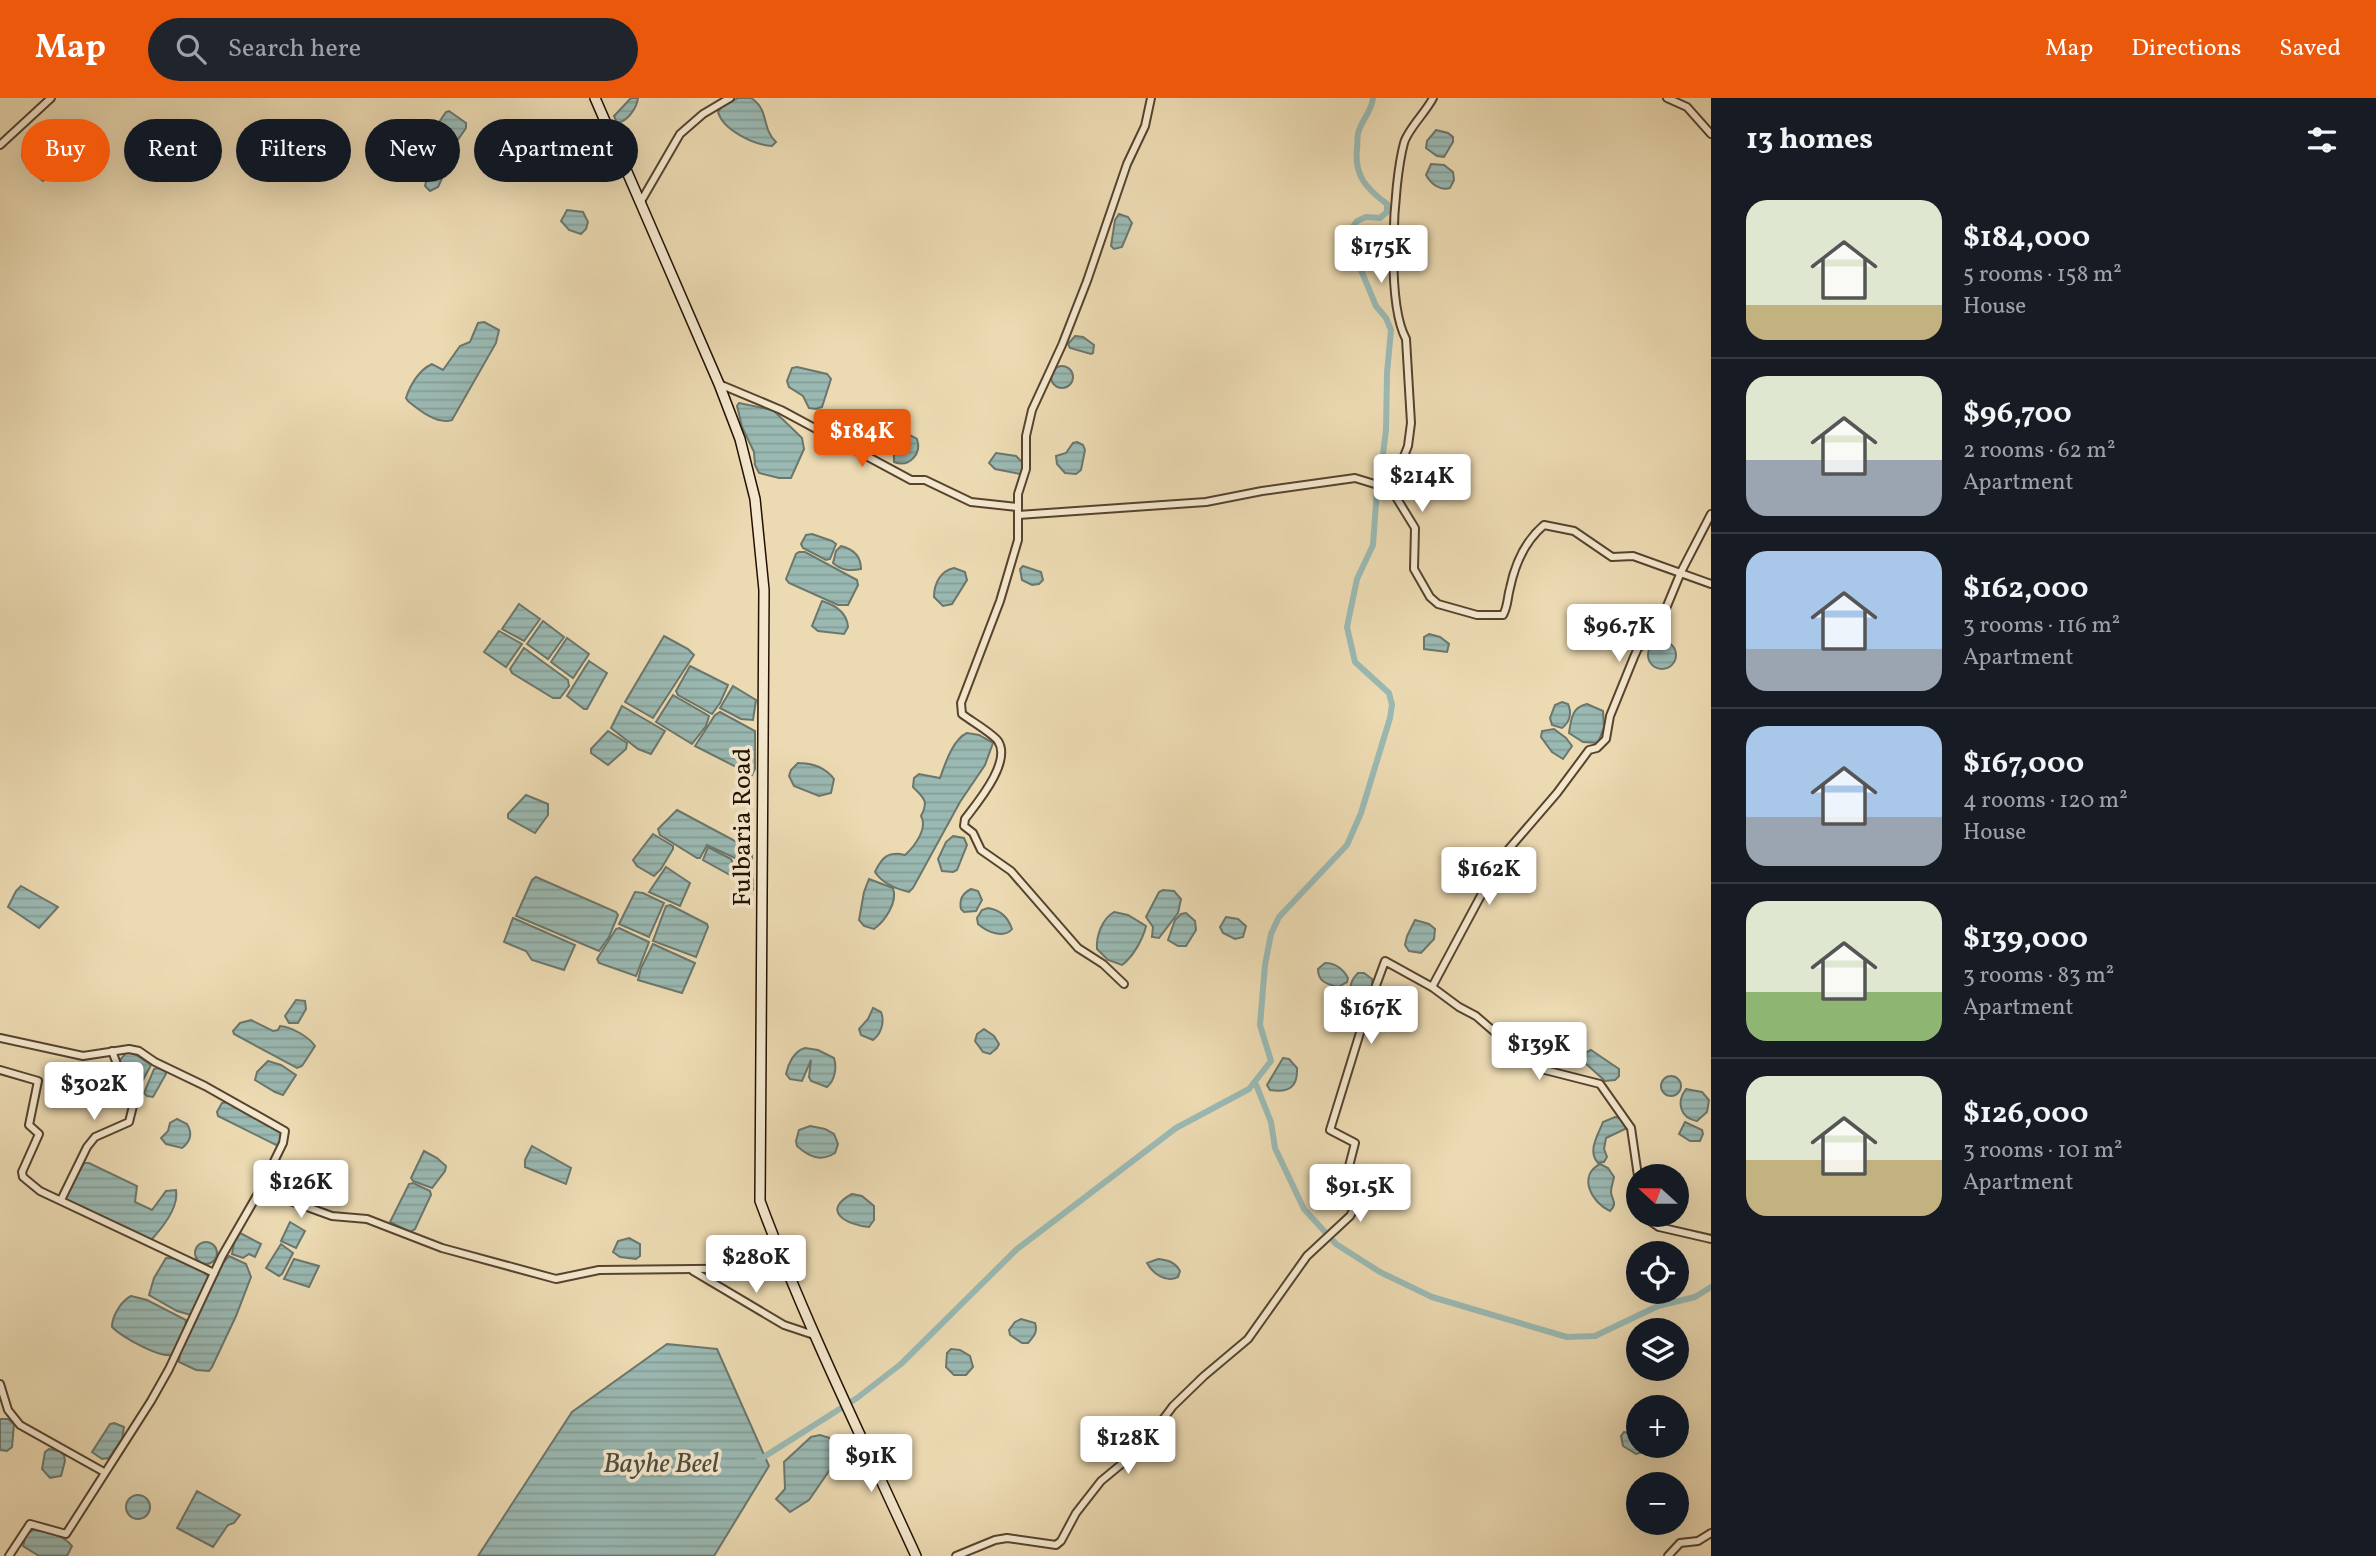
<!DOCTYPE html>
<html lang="en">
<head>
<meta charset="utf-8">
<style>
	body { margin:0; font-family:Vollkorn,serif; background:#20242c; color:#f1f3f6; height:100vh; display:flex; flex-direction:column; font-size:26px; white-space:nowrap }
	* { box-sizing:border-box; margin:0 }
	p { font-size:23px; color:#9ea1a6 }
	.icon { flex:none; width:38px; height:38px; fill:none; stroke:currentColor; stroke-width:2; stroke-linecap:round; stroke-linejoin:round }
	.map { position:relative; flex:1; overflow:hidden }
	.sheet { display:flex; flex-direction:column; background:#171b24; width:665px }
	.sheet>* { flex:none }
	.top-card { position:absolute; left:21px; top:21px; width:665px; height:63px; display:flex; gap:14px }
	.needle { width:46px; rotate:291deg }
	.fabs { position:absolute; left:1626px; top:1066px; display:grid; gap:14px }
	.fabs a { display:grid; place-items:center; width:63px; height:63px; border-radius:50%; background:#171b24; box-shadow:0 7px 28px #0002; font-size:35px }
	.price { position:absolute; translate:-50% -60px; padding:0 16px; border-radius:7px; background:#fff; color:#222; font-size:23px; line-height:46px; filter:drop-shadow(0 2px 4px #0008) }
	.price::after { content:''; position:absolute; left:50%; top:42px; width:21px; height:16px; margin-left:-10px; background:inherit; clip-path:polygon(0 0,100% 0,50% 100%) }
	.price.current { background:#ea580c; color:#fff }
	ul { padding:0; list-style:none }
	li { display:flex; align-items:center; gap:21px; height:175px; padding:0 35px }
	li+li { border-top:2px solid #363941 }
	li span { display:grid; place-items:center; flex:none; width:196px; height:140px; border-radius:21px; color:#555 }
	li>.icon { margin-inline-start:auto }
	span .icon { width:84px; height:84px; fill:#fffc; stroke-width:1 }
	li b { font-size:30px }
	h2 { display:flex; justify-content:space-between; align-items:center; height:84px; padding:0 35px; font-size:30px }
	.tag { padding:0 24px; border-radius:32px; background:#171b24; box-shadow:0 7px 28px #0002; font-size:24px; line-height:63px }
	.tag.current { background:#ea580c; color:#fff }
	header { display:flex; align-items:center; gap:42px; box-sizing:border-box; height:98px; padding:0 35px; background:#ea580c; color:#fff }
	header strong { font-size:33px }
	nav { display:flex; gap:38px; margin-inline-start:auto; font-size:24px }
	.search { width:490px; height:63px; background:#20242c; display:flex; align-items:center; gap:18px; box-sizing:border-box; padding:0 24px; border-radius:38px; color:#9ea1a6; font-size:26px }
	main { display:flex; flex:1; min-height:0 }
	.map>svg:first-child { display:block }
	.water { fill:url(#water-rules); stroke:#6b766c; stroke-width:2 }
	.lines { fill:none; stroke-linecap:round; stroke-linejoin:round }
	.canal { stroke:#9ab9b3; stroke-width:6 }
	.street-casing { stroke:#57432e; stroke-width:10 }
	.secondary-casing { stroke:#251102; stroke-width:12 }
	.street { stroke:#f3e7cd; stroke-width:6 }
	.secondary { stroke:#f3e7cd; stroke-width:9 }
	.labels { text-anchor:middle; stroke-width:7; stroke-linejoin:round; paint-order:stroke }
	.street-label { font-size:26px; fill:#251102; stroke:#f3e7cd }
	.water-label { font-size:28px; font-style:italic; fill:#4e4c40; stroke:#f3e7cd }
</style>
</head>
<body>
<header>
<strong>Map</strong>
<div class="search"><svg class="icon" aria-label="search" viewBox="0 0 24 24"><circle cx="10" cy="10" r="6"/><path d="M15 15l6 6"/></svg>Search here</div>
<nav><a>Map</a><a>Directions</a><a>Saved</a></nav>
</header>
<main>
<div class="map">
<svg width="1711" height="1458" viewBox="0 0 1711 1458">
	<defs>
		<pattern id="water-rules" width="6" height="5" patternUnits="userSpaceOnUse" patternTransform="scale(1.75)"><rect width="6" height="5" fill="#9ab9b3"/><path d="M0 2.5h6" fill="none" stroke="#859e98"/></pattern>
	</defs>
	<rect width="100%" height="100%" fill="#ecdab2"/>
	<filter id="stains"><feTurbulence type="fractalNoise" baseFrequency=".00286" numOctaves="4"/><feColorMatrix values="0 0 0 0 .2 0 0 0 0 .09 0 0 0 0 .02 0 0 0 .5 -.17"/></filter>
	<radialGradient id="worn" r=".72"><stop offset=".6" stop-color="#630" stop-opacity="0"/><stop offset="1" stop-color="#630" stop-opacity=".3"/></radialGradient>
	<g class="water">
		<path d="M631,0H638C637,10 627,24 617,25L614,18Z"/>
		<path d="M738,0H751C770,12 761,30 776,44L772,48C754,47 723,32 718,14L722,9Z"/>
		<path d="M449,13L466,25V30L444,62L445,74L438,89L430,93L425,88L432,59L426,48V43L446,14Z"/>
		<path d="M1436,32L1448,35L1453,39V44L1444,59L1437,58L1426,50L1427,43Z"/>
		<path d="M37,39L64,67L43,83C35,77 16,63 24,51C26,47 33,42 37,39Z"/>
		<path d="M1431,66L1444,67L1453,74L1454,82L1450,90C1440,93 1431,86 1426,77Z"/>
		<path d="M567,112L583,114L588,124L586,131L581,136L569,132L561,123Z"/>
		<path d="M1119,116L1128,119L1132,125L1122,149L1114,151L1111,148L1115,122Z"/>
		<path d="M484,224L499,232L496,245L452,322C437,327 419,312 408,303L406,300C410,287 419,272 432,266L443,272L460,248L470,244L478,225Z"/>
		<path d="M1075,238L1083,239L1094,247L1093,255L1091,256L1070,250L1068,246Z"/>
		<circle cx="1062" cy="279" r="11"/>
		<path d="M797,269L827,276L831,281L822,309L816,311L809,310L803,298L789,289L787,283L792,270Z"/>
		<path d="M739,305L773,312L802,340L804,351L791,380H779L759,375L755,367L754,354L742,329L737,308Z"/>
		<path d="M908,336L917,341C922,356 909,370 894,364V354L902,338Z"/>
		<path d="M1077,344L1083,347L1085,352L1081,372L1076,376L1065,375L1057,366L1056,358L1066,355L1073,345Z"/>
		<path d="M996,355L1016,358L1023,365V374L1020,376L995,371L989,365Z"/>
		<path d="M812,436L832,443L836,446L830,461L826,462L803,450L801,446L806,437Z"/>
		<path d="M841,448C853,451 861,458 861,471C850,473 842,473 833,465L836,453Z"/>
		<path d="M799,454H805L857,482L858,487L848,507H838L789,485L786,481L796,456Z"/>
		<path d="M1023,468L1041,474L1043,482L1039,486L1032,487L1022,482L1020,471Z"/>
		<path d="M954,470L965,474L967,482L952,506L943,508L934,499C934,486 940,473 954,470Z"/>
		<path d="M822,503C835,507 847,514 848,529L844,536L818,533L812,528Z"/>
		<path d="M519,506L540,521L524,543L502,531Z"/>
		<path d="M543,523L564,539L548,561L527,546Z"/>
		<path d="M499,533L522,546L506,569L484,554Z"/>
		<path d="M1429,536L1440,539L1449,546L1447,554L1424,551V539Z"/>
		<path d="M664,538L688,551L694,557L653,620L625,604Z"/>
		<path d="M567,540L589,556L573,580L551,564Z"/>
		<circle cx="1662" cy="557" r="14"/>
		<path d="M524,550L568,582L569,588L560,600H553L512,575L510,571Z"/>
		<path d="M589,563L607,575L587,611H584L567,598Z"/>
		<path d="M690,568L728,587L720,605L712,616L678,597L676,593Z"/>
		<path d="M733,588L756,602L753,622L741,621L720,610Z"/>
		<path d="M673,597L709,618L706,628L692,646L656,624Z"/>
		<path d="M1562,604L1568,606C1572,615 1570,624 1562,630L1552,627L1550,620L1555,607Z"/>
		<path d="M1587,606L1603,613L1604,629L1598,645L1583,644L1569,635C1571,621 1572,609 1587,606Z"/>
		<path d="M622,608L665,633L651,656L638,651L611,630Z"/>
		<path d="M720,614L755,633V671L752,677L695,648L715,617Z"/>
		<path d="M1554,631L1566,640L1572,648L1563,661L1552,654L1541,639L1542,633Z"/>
		<path d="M608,633L627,645L626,651L608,667L591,655V651Z"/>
		<path d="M967,635L979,637L993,645L985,667L960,704L913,790L909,794C896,791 882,785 875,774C882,759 888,753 905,757C915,748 928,730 921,718C929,703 924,700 913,689L914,680L919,676L940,680C945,666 953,641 967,635Z"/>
		<path d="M798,665C813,665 825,669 834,681L831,695L819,698L794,688L789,678L791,672Z"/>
		<path d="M526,697L548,706V717L535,735L508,720V716Z"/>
		<path d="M677,712L752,752V768L707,747L700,760H697L660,737L658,731Z"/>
		<path d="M653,736L673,748V751L661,771L654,778L637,768L633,762Z"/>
		<path d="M953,738L964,740L967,747L957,772L953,774L942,773L938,761L946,744Z"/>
		<path d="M708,749L731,761L732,763L730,777L703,762Z"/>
		<path d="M736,764L752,773L753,791L732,779Z"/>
		<path d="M666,769L690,785L680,808L649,794Z"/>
		<path d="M536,779L616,814L618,817L609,839L599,853L516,818L532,782Z"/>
		<path d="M869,781L893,790C898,804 885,823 874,831L864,828L859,822L864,794Z"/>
		<path d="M21,788L58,809L39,830L8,809L16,793Z"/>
		<path d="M971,791L978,793L982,802L976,813L964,814L961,811C959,802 963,795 971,791Z"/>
		<path d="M1163,792L1174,793L1181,801L1178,815L1159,840L1152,839L1153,829L1146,819L1159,794Z"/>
		<path d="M635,794L643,795L664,805L649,839L619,826Z"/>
		<path d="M670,807L707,826L708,829L696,859L653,843L666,808Z"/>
		<path d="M988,810C1001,812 1008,819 1012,831C1004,841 987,834 978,826L977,820L982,812Z"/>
		<path d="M1114,814L1128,817L1146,828C1143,841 1133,859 1122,867L1108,862L1097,851C1096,838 1102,821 1114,814Z"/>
		<path d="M1186,815L1195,823L1196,832L1186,848H1178L1168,842L1175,822L1181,816Z"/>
		<path d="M1226,819L1238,821L1246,828L1243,839L1235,841L1223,835L1220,829Z"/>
		<path d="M513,820L575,847L564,872L532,862L526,853L504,844Z"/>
		<path d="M1415,822L1429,826L1435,831L1434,841L1421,855L1409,853L1405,847L1407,838Z"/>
		<path d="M619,830L649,844L636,878L599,865L597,861L616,831Z"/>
		<path d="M653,846L695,865L682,895L638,882L641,870Z"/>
		<path d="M1325,865C1335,865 1343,871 1348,880L1347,884L1338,889C1327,886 1318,884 1318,871Z"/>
		<path d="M1358,875H1364L1372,881V890L1364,902C1348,898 1347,886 1358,875Z"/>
		<path d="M296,902L305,903L306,911L298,925H289L285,918Z"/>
		<path d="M1350,906L1363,911L1362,921L1357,932L1347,929L1341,924L1343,913Z"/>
		<path d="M873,910L881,914C885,924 881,936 873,942L861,937L859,931L868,921Z"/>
		<path d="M251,922L273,933L278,932L280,928C292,929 309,939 315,948L302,968L297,970L234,936L233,933L240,925Z"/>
		<path d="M984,931L994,938L999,946L997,950L990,956L983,954L975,943L977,936Z"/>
		<path d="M805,950L818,952L834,960C837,970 835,982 827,989L811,983L809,979L811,962L802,983L790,981L786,976C788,966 794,953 805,950Z"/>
		<path d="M1591,952L1619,971V978L1615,982L1605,983L1584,964L1587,954Z"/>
		<path d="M127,954L133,955L151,967L143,982L136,989C124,986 122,974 119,963Z"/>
		<path d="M1283,960L1289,961L1297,970C1298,989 1289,995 1270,992L1267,987Z"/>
		<path d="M268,963L281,967L296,977L283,997L275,994L255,982L257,974Z"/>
		<path d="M158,970L165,973L166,976L153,999L147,998L144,995L154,971Z"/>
		<circle cx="1671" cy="988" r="10"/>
		<path d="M1686,991L1702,994L1709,1002L1707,1014L1697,1023C1680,1020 1676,1004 1686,991Z"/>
		<path d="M229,1004L281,1035L283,1037L278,1048L218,1018L217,1014L222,1005Z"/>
		<path d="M1615,1019L1621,1020L1626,1027L1625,1031L1606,1040L1604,1051L1607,1059L1604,1064L1598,1065C1587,1053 1598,1037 1603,1024Z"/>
		<path d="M177,1021L187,1026C193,1036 190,1044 182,1050L166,1046L161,1040L168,1033L170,1025Z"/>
		<path d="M1685,1024L1702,1032L1703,1036L1700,1043H1690L1679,1036Z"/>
		<path d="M810,1028L825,1031L834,1036L838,1046L835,1055C821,1064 809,1059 797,1048L796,1043L799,1032Z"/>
		<path d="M532,1048L571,1070L566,1086L525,1069V1062Z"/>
		<path d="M424,1053L437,1060L446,1068L445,1073L432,1090L413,1083L411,1080Z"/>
		<path d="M84,1065H89L137,1088L135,1104L152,1112L166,1093L176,1092C179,1109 163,1129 152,1141H149L67,1102L65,1099Z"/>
		<path d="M1600,1066L1608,1070L1614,1079C1613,1084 1611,1090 1611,1094C1612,1103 1618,1105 1610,1113C1592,1105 1577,1078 1600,1066Z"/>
		<path d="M413,1085L430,1093L431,1097L415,1131L410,1134L390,1124L409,1086Z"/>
		<path d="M852,1096L862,1098L874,1108V1122L869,1129C847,1127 820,1113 852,1096Z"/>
		<path d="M290,1124L305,1133L296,1150L281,1143Z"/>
		<path d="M240,1135L261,1146L255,1159L249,1156L243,1160L232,1156L234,1145Z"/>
		<path d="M629,1140L640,1146V1158L636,1161L620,1159L613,1154L618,1143Z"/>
		<circle cx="206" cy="1155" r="11"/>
		<path d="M281,1146L293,1155L282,1176L279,1178L266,1170Z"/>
		<path d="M229,1158L246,1166L251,1179L236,1218L212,1269L209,1273L196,1272L179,1264L180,1256L223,1165Z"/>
		<path d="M166,1160C181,1160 198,1168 208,1178L207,1184L191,1217L177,1213L149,1197L154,1180Z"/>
		<path d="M294,1161L319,1168L309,1189L284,1181Z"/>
		<path d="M1158,1161C1168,1162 1175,1164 1180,1173L1178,1179C1166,1185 1153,1176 1147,1165Z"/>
		<path d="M131,1198L147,1202L186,1222L185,1233L172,1257C159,1260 122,1239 112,1229C112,1218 121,1203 131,1198Z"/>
		<path d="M1021,1221L1035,1225C1038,1234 1034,1238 1028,1245H1022L1010,1237L1009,1232L1015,1224Z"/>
		<path d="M667,1246L717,1251L769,1368L714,1458H478L572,1314Z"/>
		<path d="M951,1251L960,1252L970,1258L973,1269L966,1277H954L946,1269L947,1255Z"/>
		<path d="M0,1321H8L14,1326L12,1349L7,1353L0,1352Z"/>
		<path d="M114,1325L124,1329L122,1341L109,1360L102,1361L92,1354L110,1326Z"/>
		<path d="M1624,1334L1638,1336V1348H1647L1643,1354L1636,1356L1623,1348L1621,1338Z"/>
		<path d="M820,1337L836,1342L840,1352V1357L809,1402L790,1414L776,1401L785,1391L784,1364L811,1339Z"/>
		<path d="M49,1351L60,1353L64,1357L65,1363L61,1378L50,1380L42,1371L45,1354Z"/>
		<path d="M197,1393L240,1417L234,1425L228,1427L213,1449L177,1430Z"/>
		<circle cx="138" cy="1409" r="12"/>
		<path d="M33,1432C46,1433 65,1438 72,1448L67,1458H39L23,1448L26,1437Z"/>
	</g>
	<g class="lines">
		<g class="canal">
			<path d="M1373,0C1372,12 1364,19 1360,30C1356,37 1358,44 1357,51C1354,78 1367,91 1387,106V114L1380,120L1366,119L1357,123L1351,131L1349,143L1376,208L1386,220L1391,232L1387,275L1386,332L1380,380"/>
			<path d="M1255,984L1271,1024L1275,1050L1304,1111L1336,1146L1380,1174L1432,1199L1567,1239L1595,1238L1658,1208L1695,1199L1711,1189"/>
			<path d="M759,1362L857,1300L901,1266L1017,1151L1176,1030L1249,991L1271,963L1260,927L1265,867L1271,836L1279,819L1347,747L1361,715L1390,620L1392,607L1389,595L1355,564L1347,529L1357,481L1373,447L1377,392"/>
		</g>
		<defs>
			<g id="street">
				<path d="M1667,0L1687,9L1711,36"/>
				<path d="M0,47L51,0"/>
				<path d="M640,105L680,36L703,16L730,0"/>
				<path d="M719,286L781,312L911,382H925L971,404L1017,409"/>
				<path d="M1391,391L1408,348L1411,325L1406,241C1386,204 1393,86 1404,45C1408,31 1426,14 1433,0"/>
				<path d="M1018,417L1206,404L1262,393L1355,380L1391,391L1415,430L1414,471L1430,499L1438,506L1477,517H1503C1508,508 1507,501 1510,490C1515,466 1524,444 1544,427L1574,433L1612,459L1633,458L1711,486"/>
				<path d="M1124,886L1103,866L1078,850L1011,773L981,752L973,735L964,728L965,721C977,705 1012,664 998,643C992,635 971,623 962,616L961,605L1000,503L1018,442V396L1026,371V338L1032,312L1062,247L1087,183L1127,66L1145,28L1151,0"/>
				<path d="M1432,889L1501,760L1557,695L1589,652L1597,650L1606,641L1610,618L1634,559L1638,550L1659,533L1662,520L1681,474L1711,416"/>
				<path d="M0,940L83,958L129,951L139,953L155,964L205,988L285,1033L283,1045L260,1092"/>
				<path d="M0,972L38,983L29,1027L39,1036L22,1074L23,1079L40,1093L214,1175"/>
				<path d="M61,1102L87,1049L95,1039L129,1024L133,1008L112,953"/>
				<path d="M1640,1116L1659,1129L1711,1141"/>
				<path d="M693,1173L784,1227L814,1237"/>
				<path d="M0,1286L8,1312L20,1327L104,1374"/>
				<path d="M9,1458L30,1426L66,1436L151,1303L169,1271L222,1158L260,1092L332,1118L367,1121L442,1150L556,1181L599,1172L785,1170"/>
				<path d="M956,1458L995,1442L1007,1440L1056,1447L1061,1443L1076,1415L1101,1383L1124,1364L1158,1328L1173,1308L1204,1278L1248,1241L1307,1158L1350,1118L1364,1093L1359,1086L1350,1082L1347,1076L1355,1045L1330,1032L1367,912L1385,863L1432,889L1459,909L1476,918L1520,956L1545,972L1600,986L1631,1030L1638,1078"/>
				<path d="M1668,1458L1680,1445L1698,1443L1711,1435"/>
			</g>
			<path id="secondary" d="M595,0L719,286L740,341L755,401L764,492L760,1103C805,1224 862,1340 916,1458"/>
		</defs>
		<use href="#street" class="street-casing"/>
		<use href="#secondary" class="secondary-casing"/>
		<use href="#street" class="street"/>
		<use href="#secondary" class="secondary"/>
	</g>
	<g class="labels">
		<g class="street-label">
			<text transform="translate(741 729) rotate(-90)" y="9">Fulbaria Road</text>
		</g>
		<g class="water-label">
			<text x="661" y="1374">Bayhe Beel</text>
		</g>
	</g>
	<rect width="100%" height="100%" filter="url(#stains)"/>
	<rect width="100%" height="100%" fill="url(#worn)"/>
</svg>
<div class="fabs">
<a><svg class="needle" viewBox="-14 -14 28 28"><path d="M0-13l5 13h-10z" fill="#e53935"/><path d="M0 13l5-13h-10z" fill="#9ea1a6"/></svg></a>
<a><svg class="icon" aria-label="locate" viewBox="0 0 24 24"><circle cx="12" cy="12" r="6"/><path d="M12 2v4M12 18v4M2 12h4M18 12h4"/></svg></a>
<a><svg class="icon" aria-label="layers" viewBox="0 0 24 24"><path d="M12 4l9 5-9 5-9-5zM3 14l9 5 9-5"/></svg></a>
<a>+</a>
<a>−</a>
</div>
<b class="price" style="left:1381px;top:187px">$175K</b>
<b class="price current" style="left:862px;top:371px">$184K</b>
<b class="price" style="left:1422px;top:416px">$214K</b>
<b class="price" style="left:1619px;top:566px">$96.7K</b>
<b class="price" style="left:1489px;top:809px">$162K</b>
<b class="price" style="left:1371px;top:948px">$167K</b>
<b class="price" style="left:1539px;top:984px">$139K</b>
<b class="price" style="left:94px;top:1024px">$302K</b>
<b class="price" style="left:301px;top:1122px">$126K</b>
<b class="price" style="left:1360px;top:1126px">$91.5K</b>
<b class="price" style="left:756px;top:1197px">$280K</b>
<b class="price" style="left:1128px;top:1378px">$128K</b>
<b class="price" style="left:871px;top:1396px">$91K</b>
<div class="top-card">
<a class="tag current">Buy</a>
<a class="tag">Rent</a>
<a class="tag">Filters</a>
<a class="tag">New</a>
<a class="tag">Apartment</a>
</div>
</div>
<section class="sheet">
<h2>13 homes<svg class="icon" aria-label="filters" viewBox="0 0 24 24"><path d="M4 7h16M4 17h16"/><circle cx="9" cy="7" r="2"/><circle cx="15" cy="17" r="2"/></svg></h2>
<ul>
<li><span style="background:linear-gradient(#dfe7d0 75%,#c2b280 0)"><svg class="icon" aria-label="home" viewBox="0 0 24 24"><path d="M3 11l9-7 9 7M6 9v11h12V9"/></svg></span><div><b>$184,000</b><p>5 rooms · 158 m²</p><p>House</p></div></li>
<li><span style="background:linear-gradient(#dfe7d0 60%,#9aa5b1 0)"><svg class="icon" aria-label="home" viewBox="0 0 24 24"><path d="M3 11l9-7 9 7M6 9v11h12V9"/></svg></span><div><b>$96,700</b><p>2 rooms · 62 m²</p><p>Apartment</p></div></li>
<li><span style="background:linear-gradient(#a9c7e8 70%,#9aa5b1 0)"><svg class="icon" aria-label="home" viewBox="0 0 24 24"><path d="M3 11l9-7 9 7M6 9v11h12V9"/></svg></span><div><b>$162,000</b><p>3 rooms · 116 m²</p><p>Apartment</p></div></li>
<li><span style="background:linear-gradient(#a9c7e8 65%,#9aa5b1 0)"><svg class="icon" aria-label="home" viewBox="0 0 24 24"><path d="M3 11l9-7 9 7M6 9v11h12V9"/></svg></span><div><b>$167,000</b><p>4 rooms · 120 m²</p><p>House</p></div></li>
<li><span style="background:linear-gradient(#dfe7d0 65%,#8fb573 0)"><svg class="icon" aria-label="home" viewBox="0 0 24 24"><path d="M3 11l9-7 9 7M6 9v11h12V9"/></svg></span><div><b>$139,000</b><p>3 rooms · 83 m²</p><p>Apartment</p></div></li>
<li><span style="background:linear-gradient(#dfe7d0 60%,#c2b280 0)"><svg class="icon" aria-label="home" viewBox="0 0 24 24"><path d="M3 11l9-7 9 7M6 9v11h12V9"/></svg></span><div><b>$126,000</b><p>3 rooms · 101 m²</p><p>Apartment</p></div></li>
</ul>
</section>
</main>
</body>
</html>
